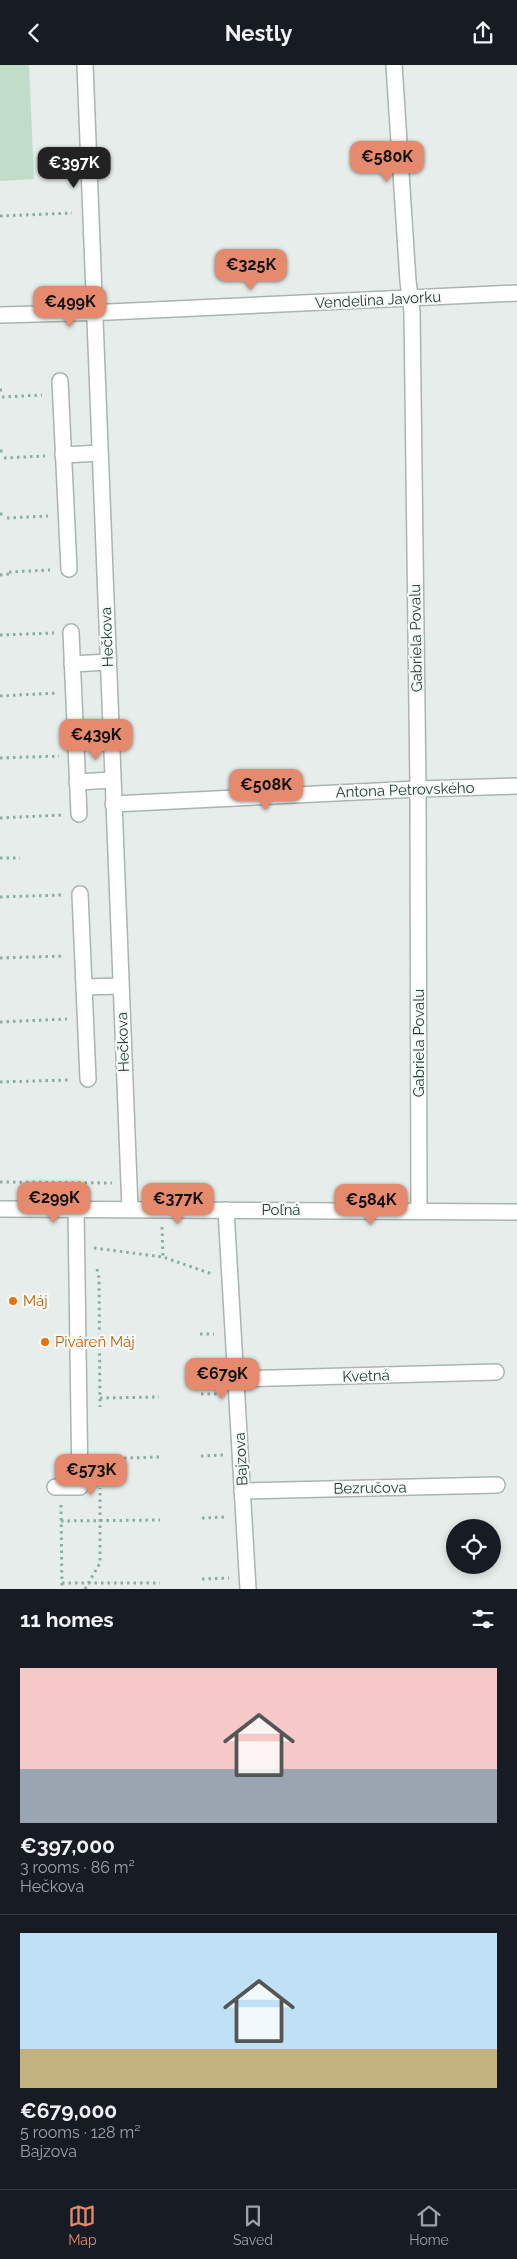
<!DOCTYPE html>
<html lang="en">
<head>
<meta charset="utf-8">
<style>
	body { margin:0; font-family:Raleway,sans-serif; background:#20242c; color:#f1f3f6; height:100vh; display:flex; flex-direction:column; font-size:19px; white-space:nowrap }
	* { box-sizing:border-box; margin:0 }
	p { font-size:16px; color:#9ea1a6 }
	.icon { flex:none; width:28px; height:28px; fill:none; stroke:currentColor; stroke-width:2; stroke-linecap:round; stroke-linejoin:round }
	.map { position:relative; height:1524px; overflow:hidden }
	.panel { display:flex; flex-direction:column; background:#171b24; flex:1 }
	.panel>* { flex:none }
	.tools { position:absolute; left:446px; top:1454px; display:grid; gap:10px }
	.tools a { display:grid; place-items:center; width:55px; height:55px; border-radius:50%; background:#171b24; box-shadow:0 2px 8px #0003; font-size:25px }
	.price { position:absolute; translate:-50% -42px; padding:0 11px; border-radius:10px; background:#e58a6c; color:#111; font-size:16px; line-height:32px; filter:drop-shadow(0 1px 2px #0008) }
	.price::after { content:''; position:absolute; left:50%; top:30px; width:15px; height:11px; margin-left:-8px; background:inherit; clip-path:polygon(0 0,100% 0,50% 100%) }
	.price.selected { background:#222; color:#fff }
	ul { padding:0; list-style:none }
	li { display:grid; align-content:center; gap:10px; height:265px; padding:0 20px }
	li+li { border-top:1px solid #363941 }
	li span { display:grid; place-items:center; height:155px; border-radius:0px; color:#555 }
	li>.icon { margin-inline-start:auto }
	span .icon { width:90px; height:90px; fill:#fffc; stroke-width:1 }
	li b { font-size:21px }
	h2 { display:flex; justify-content:space-between; align-items:center; height:60px; padding:0 20px; font-size:21px }
	header { display:flex; justify-content:space-between; align-items:center; height:65px; padding:0 20px; background:#171b24; font-size:22px; font-weight:700 }
	.tabs { display:flex; justify-content:space-around; align-items:center; height:70px; border-top:1px solid #363941; background:#171b24; font-size:14px; color:#9ea1a6 }
	.tabs a { display:grid; justify-items:center; gap:2px }
	.tabs .selected { color:#e58a6c }
	.map>svg:first-child { display:block }
	.pitch { fill:#c1dcc8 }
	.lines { fill:none; stroke-linecap:round; stroke-linejoin:round }
	.minor-casing { stroke:#a9b5b1; stroke-width:18 }
	.path { stroke:#89aea2; stroke-width:3; stroke-dasharray:2.5 4; stroke-linecap:butt }
	.minor { stroke:#fff; stroke-width:15 }
	.food-dot { fill:#e8710a; stroke:#f6faf8; stroke-width:2 }
	.labels { text-anchor:middle; stroke-width:4.5; stroke-linejoin:round; paint-order:stroke }
	.street-label { font-size:15px; fill:#263e37; stroke:#f6faf8 }
	.food-label { font-size:15px; fill:#c56008; stroke:#f6faf8; text-anchor:start }
</style>
</head>
<body>
<header><svg class="icon" aria-label="back" viewBox="0 0 24 24"><path d="M15 5l-7 7 7 7"/></svg>Nestly<svg class="icon" aria-label="share" viewBox="0 0 24 24"><path d="M12 15V3M7 8l5-5 5 5M5 13v7h14v-7"/></svg></header>
<div class="map">
<svg width="517" height="1524" viewBox="0 0 517 1524">
	<rect width="100%" height="100%" fill="#e6edea"/>
	<path class="pitch" d="M0,0H29L34,114L0,116Z"/>
	<g class="lines">
		<defs>
			<g id="minor">
				<path d="M85,0L130,1144"/>
				<path d="M394,0L408,216L412,247L418,724L419,1146"/>
				<path d="M0,250L109,247L517,228"/>
				<path d="M60,316L69,504"/>
				<path d="M63,390L100,388"/>
				<path d="M71,567L79,749"/>
				<path d="M72,599L108,597"/>
				<path d="M77,717L112,715"/>
				<path d="M113,739L418,724L517,721"/>
				<path d="M80,829L88,1014"/>
				<path d="M84,922L120,921"/>
				<path d="M0,1144L517,1147"/>
				<path d="M226,1145L248,1524"/>
				<path d="M236,1314L496,1307"/>
				<path d="M55,1422H80L76,1144"/>
				<path d="M242,1426L497,1420"/>
			</g>
		</defs>
		<use href="#minor" class="minor-casing"/>
		<g class="path">
			<path d="M0,151L72,148"/>
			<path d="M0,325H2"/>
			<path d="M2,332L42,330"/>
			<path d="M0,386H4"/>
			<path d="M4,393L45,391"/>
			<path d="M0,449H6"/>
			<path d="M7,453L48,451"/>
			<path d="M9,507L50,505"/>
			<path d="M0,510L9,509"/>
			<path d="M0,570L54,568"/>
			<path d="M0,631L57,628"/>
			<path d="M0,693L59,691"/>
			<path d="M0,753L62,750"/>
			<path d="M0,793H20"/>
			<path d="M0,832L62,830"/>
			<path d="M0,893L64,891"/>
			<path d="M0,957L67,954"/>
			<path d="M0,1017L69,1015"/>
			<path d="M0,1117L112,1118"/>
			<path d="M162,1162L163,1192"/>
			<path d="M94,1183L163,1192L212,1209"/>
			<path d="M97,1204L99,1213L100,1342"/>
			<path d="M200,1269H214"/>
			<path d="M201,1329H220"/>
			<path d="M100,1333L159,1332"/>
			<path d="M201,1391L223,1390"/>
			<path d="M98,1394L159,1392"/>
			<path d="M61,1440L62,1524"/>
			<path d="M202,1453L226,1452"/>
			<path d="M61,1456L160,1455"/>
			<path d="M202,1514L229,1513"/>
			<path d="M62,1518H160"/>
			<path d="M85,1524L100,1498V1423"/>
		</g>
		<use href="#minor" class="minor"/>
	</g>
	<g class="food-dot">
		<circle cx="13" cy="1236" r="5"/>
		<circle cx="45" cy="1277" r="5"/>
	</g>
	<g class="labels">
		<g class="street-label">
			<text transform="translate(378 235) rotate(-3)" y="5">Vendelína Javorku</text>
			<text transform="translate(107 572) rotate(-92)" y="5">Hečkova</text>
			<text transform="translate(416 573) rotate(-91)" y="5">Gabriela Povalu</text>
			<text transform="translate(405 725) rotate(-2)" y="5">Antona Petrovského</text>
			<text transform="translate(123 977) rotate(-92)" y="5">Hečkova</text>
			<text transform="translate(419 978) rotate(-90)" y="5">Gabriela Povalu</text>
			<text x="281" y="1150">Poľná</text>
			<text transform="translate(366 1311) rotate(-2)" y="5">Kvetná</text>
			<text transform="translate(241 1394) rotate(-93)" y="5">Bajzova</text>
			<text transform="translate(370 1423) rotate(-1)" y="5">Bezručova</text>
		</g>
		<g class="food-label">
			<text x="23" y="1241">Máj</text>
			<text x="55" y="1282">Piváreň Máj</text>
		</g>
	</g>
</svg>
<div class="tools">
<a><svg class="icon" aria-label="locate" viewBox="0 0 24 24"><circle cx="12" cy="12" r="6"/><path d="M12 2v4M12 18v4M2 12h4M18 12h4"/></svg></a>
</div>
<b class="price" style="left:387px;top:118px">€580K</b>
<b class="price selected" style="left:74px;top:124px">€397K</b>
<b class="price" style="left:251px;top:226px">€325K</b>
<b class="price" style="left:70px;top:263px">€499K</b>
<b class="price" style="left:96px;top:696px">€439K</b>
<b class="price" style="left:266px;top:746px">€508K</b>
<b class="price" style="left:54px;top:1159px">€299K</b>
<b class="price" style="left:178px;top:1160px">€377K</b>
<b class="price" style="left:371px;top:1161px">€584K</b>
<b class="price" style="left:222px;top:1335px">€679K</b>
<b class="price" style="left:91px;top:1431px">€573K</b>
</div>
<section class="panel">
<h2>11 homes<svg class="icon" aria-label="filters" viewBox="0 0 24 24"><path d="M4 7h16M4 17h16"/><circle cx="9" cy="7" r="2"/><circle cx="15" cy="17" r="2"/></svg></h2>
<ul>
<li><span style="background:linear-gradient(#f6c9c9 65%,#9aa5b1 0)"><svg class="icon" aria-label="home" viewBox="0 0 24 24"><path d="M3 11l9-7 9 7M6 9v11h12V9"/></svg></span><div><b>€397,000</b><p>3 rooms · 86 m²</p><p>Hečkova</p></div></li>
<li><span style="background:linear-gradient(#bfe0f5 75%,#c2b280 0)"><svg class="icon" aria-label="home" viewBox="0 0 24 24"><path d="M3 11l9-7 9 7M6 9v11h12V9"/></svg></span><div><b>€679,000</b><p>5 rooms · 128 m²</p><p>Bajzova</p></div></li>
</ul>
</section>
<nav class="tabs">
<a class="selected"><svg class="icon" aria-label="map" viewBox="0 0 24 24"><path d="M3 6l6-2 6 2 6-2v14l-6 2-6-2-6 2zM9 4v14M15 6v14"/></svg>Map</a>
<a><svg class="icon" aria-label="saved" viewBox="0 0 24 24"><path d="M7 4h10v16l-5-4-5 4z"/></svg>Saved</a>
<a><svg class="icon" aria-label="home" viewBox="0 0 24 24"><path d="M3 11l9-7 9 7M6 9v11h12V9"/></svg>Home</a>
</nav>
</body>
</html>
